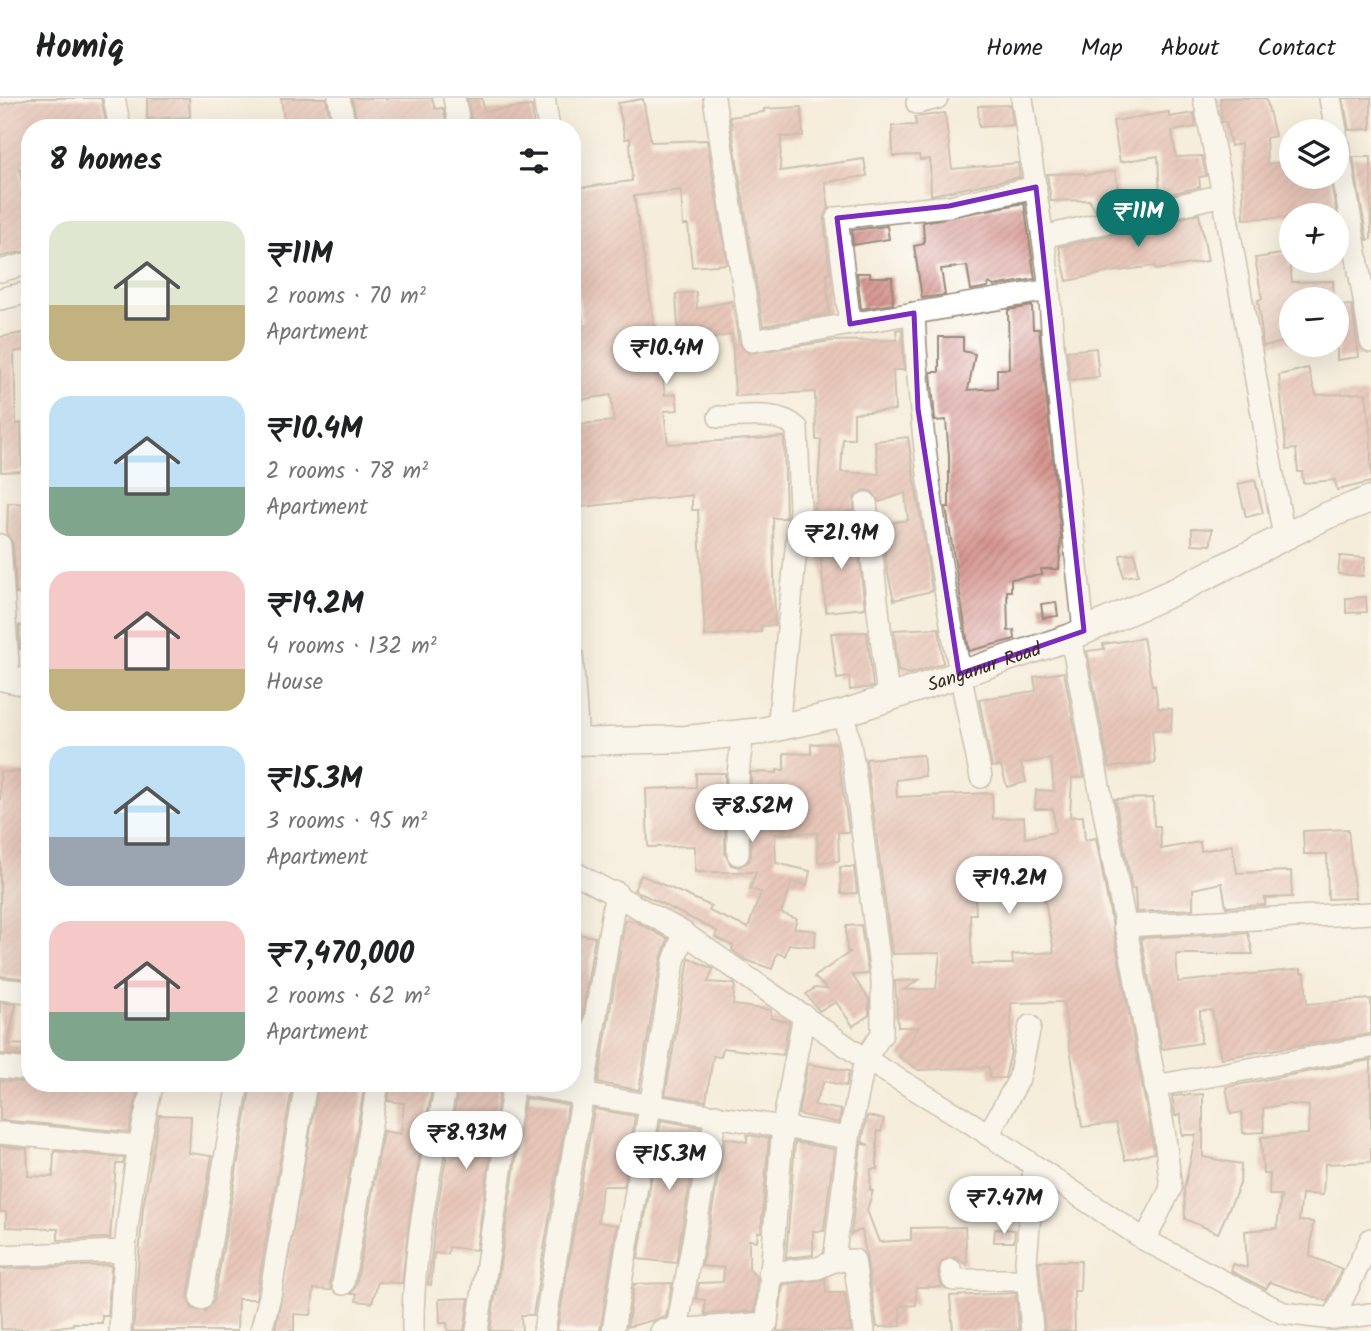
<!DOCTYPE html>
<html lang="en">
<head>
<meta charset="utf-8">
<style>
	body { margin:0; font-family:Kalam,sans-serif; background:#f2f2f2; color:#202124; height:100vh; display:flex; flex-direction:column; font-size:26px; white-space:nowrap }
	* { box-sizing:border-box; margin:0 }
	p { font-size:23px; color:#757577 }
	.icon { flex:none; width:38px; height:38px; fill:none; stroke:currentColor; stroke-width:2; stroke-linecap:round; stroke-linejoin:round }
	.map { position:relative; flex:1; overflow:hidden }
	.details { position:absolute; left:21px; top:21px; width:560px; height:973px; display:flex; flex-direction:column; background:#fff; border-radius:28px; box-shadow:0 7px 28px #0002 }
	.details>* { flex:none }
	.controls { position:absolute; left:1279px; top:21px; display:grid; gap:14px }
	.controls a { display:grid; place-items:center; width:70px; height:70px; border-radius:50%; background:#fff; box-shadow:0 7px 28px #0002; font-size:35px }
	.price { position:absolute; translate:-50% -60px; padding:0 16px; border-radius:24px; background:#fff; color:#222; font-size:23px; line-height:46px; filter:drop-shadow(0 2px 4px #0008) }
	.price::after { content:''; position:absolute; left:50%; top:42px; width:21px; height:16px; margin-left:-10px; background:inherit; clip-path:polygon(0 0,100% 0,50% 100%) }
	.price.selected { background:#0f766e; color:#fff }
	ul { padding:0; list-style:none }
	li { display:flex; align-items:center; gap:21px; height:175px; padding:0 28px }
	li span { display:grid; place-items:center; flex:none; width:196px; height:140px; border-radius:21px; color:#555 }
	li>.icon { margin-inline-start:auto }
	span .icon { width:84px; height:84px; fill:#fffc; stroke-width:1 }
	li b { font-size:30px }
	h2 { display:flex; justify-content:space-between; align-items:center; height:84px; padding:0 28px; font-size:30px }
	header { display:flex; align-items:center; gap:42px; box-sizing:border-box; height:98px; padding:0 35px; background:#fff; border-bottom:2px solid #e0e0e0 }
	header strong { font-size:33px }
	nav { display:flex; gap:38px; margin-inline-start:auto; font-size:24px }
	.map>svg:first-child { display:block }
	.building { fill:url(#building-hatch); fill-rule:evenodd }
	.lines { fill:none; stroke-linecap:round; stroke-linejoin:round }
	.minor-casing { stroke:#988b7c; stroke-width:24 }
	.major-casing { stroke:#988b7c; stroke-width:29 }
	.minor { stroke:#fff; stroke-width:21 }
	.major { stroke:#fff; stroke-width:26 }
	.marked { fill:none; stroke:#7b2cbf; stroke-width:5; stroke-linejoin:round }
	.labels { text-anchor:middle; stroke-width:6; stroke-linejoin:round; paint-order:stroke }
	.street-label { font-size:19px; fill:#3b2a1e; stroke:#fff }
</style>
</head>
<body>
<header>
<strong>Homiq</strong>
<nav><a>Home</a><a>Map</a><a>About</a><a>Contact</a></nav>
</header>
<div class="map">
<svg width="1371" height="1233" viewBox="0 0 1371 1233">
	<defs>
		<pattern id="building-hatch" width="6" height="6" patternUnits="userSpaceOnUse" patternTransform="scale(1.75)"><rect width="6" height="6" fill="#d79690"/><path d="M-1 1l2-2M0 6l6-6M5 7l2-2" fill="none" stroke="#b07b75"/></pattern>
	</defs>
	<rect width="100%" height="100%" fill="#fff"/>
	<filter id="ink" filterUnits="userSpaceOnUse"><feTurbulence type="fractalNoise" baseFrequency=".0143" numOctaves="2"/><feDisplacementMap in="SourceGraphic" scale="14" xChannelSelector="R" yChannelSelector="G"/><feConvolveMatrix kernelMatrix="1 2 1 2 8 2 1 2 1" color-interpolation-filters="sRGB"/></filter>
	<filter id="wash" filterUnits="userSpaceOnUse"><feTurbulence type="fractalNoise" baseFrequency=".00686" numOctaves="4" result="noise"/><feDisplacementMap in="SourceGraphic" scale="28" xChannelSelector="R" yChannelSelector="G"/><feGaussianBlur stdDeviation="1.57" result="paint"/><feColorMatrix in="noise" values="0 0 0 0 0 0 0 0 0 0 0 0 0 0 0 0 0 1.4 0 .05"/><feComposite in="paint" operator="in"/></filter>
	<g filter="url(#wash)">
		<rect width="100%" height="100%" fill="#f5ecda"/>
		<g id="blocks">
			<g class="building">
				<path d="M29,0H101L107,30H30V71L20,72L26,112L30,111V152L0,159V7Z"/>
				<path d="M147,0H189L190,19L147,21Z"/>
				<path d="M281,0H326L331,28L285,30Z"/>
				<path d="M352,0H432L435,11L443,10L447,30H358Z"/>
				<path d="M467,0H482L484,13L532,8L534,30H473Z"/>
				<path d="M1220,0H1266L1275,38L1266,40L1267,66L1292,63V79H1330L1337,117L1244,121L1241,46L1231,48L1226,24H1222Z"/>
				<path d="M1343,0H1371V31L1349,32Z"/>
				<path d="M643,1L651,44L707,42L727,166L692,169L688,127H683L681,92L634,98L665,297L676,296L678,312L664,313L668,346L784,339L786,420H773L775,527L761,528V534L705,538L698,412H692V397L582,409L573,327L614,323L611,297L572,303V224L583,223L572,171V113L580,112L578,90L632,83L630,40L625,41L618,5Z"/>
				<path d="M1010,7L1013,27L979,29L978,8Z"/>
				<path d="M801,9L803,38L781,39L780,73L864,61L867,78L825,84L829,110L824,122L830,175L827,176L829,216L763,228L730,19L764,14V11Z"/>
				<path d="M1169,14V19L1194,15L1196,29L1172,33L1176,59L1202,58L1206,78L1199,79L1200,89L1160,98L1158,58L1120,64L1113,23Z"/>
				<path d="M945,15L952,71L1018,65L1020,79L931,97L930,61L920,62L919,57L893,58L892,28L916,27L915,19Z"/>
				<path d="M1353,59H1371V141L1367,142Z"/>
				<path d="M1115,73L1121,107L1096,113L1089,102L1051,103L1047,76L1084,75L1085,77Z"/>
				<path d="M1024,105L1035,181L994,188L989,185L988,189L971,192L967,168L941,171L945,197L922,200L914,148L924,146L923,124Z"/>
				<path d="M1199,116L1208,163L1156,172L1155,168L1109,174L1067,183L1059,149Z"/>
				<path d="M887,128L889,141L853,147L852,132Z"/>
				<path d="M1288,155L1292,184L1333,183V201H1292V243L1263,248L1258,202L1262,201L1255,160Z"/>
				<path d="M857,175H870V179H892L893,206L861,211Z"/>
				<path d="M696,194L697,211L732,203L739,245L748,255L831,243L897,242L896,232L902,231L904,272H893L895,312L854,315V341H843L841,374L879,376L875,343L908,339L932,493L894,502L887,472L882,426L908,422L905,395L879,404L872,393L864,392L854,399V412L816,423L814,405H817L821,342H816L815,294L735,298L732,236L699,244V247L679,248L676,196Z"/>
				<path d="M1352,207L1359,259L1337,262V208Z"/>
				<path d="M1032,208L1033,231H1039L1061,439L1059,471H1041L1042,477L1011,481V493H1007L1008,533L1014,532L1015,541L969,553L946,409H949V358L946,322L935,323L931,274H939V239H963V253L975,256L968,292L997,290V271H1009L1008,212Z"/>
				<path d="M28,234L30,251L14,254L16,326L21,325L22,373L1,374L0,239Z"/>
				<path d="M1096,250L1099,279L1070,282L1067,253Z"/>
				<path d="M1308,270L1316,297L1366,295L1371,342V384L1337,392L1335,382L1303,385L1302,374H1298L1296,351L1286,352L1279,277Z"/>
				<path d="M1255,382L1263,415L1246,419L1238,386Z"/>
				<path d="M8,405L30,406V496H16L13,446L7,436Z"/>
				<path d="M856,430L865,510L826,514L818,436Z"/>
				<path d="M1192,430L1212,431L1211,447L1192,446Z"/>
				<path d="M1135,455L1138,477L1123,479L1120,457Z"/>
				<path d="M1340,458L1365,460L1363,478L1338,476Z"/>
				<path d="M1366,499L1367,514L1346,515V500Z"/>
				<path d="M1056,504L1058,518L1043,520L1041,506Z"/>
				<path d="M19,528H30V551H20Z"/>
				<path d="M939,530L943,565L910,576L898,573L894,532Z"/>
				<path d="M867,534L873,589L850,592L849,579L837,581L831,535Z"/>
				<path d="M1143,540L1152,587H1155L1158,610L1172,611L1171,633L1152,632L1155,665L1109,669L1087,553L1104,551L1103,546Z"/>
				<path d="M1064,574L1084,679L1072,680L1070,719L1083,718L1085,742L1096,740L1151,1034L1154,1055L1125,1062L1116,1025L1082,1029L1063,904L1011,905V953L1005,980H990L989,969L919,972L899,959L919,929H898L895,883L919,882L904,892L936,891L940,855L892,856L866,661L923,657L925,678L896,682L897,699L992,695L993,721L1024,719L1025,740L1055,734L1053,711H1035L1036,692L1054,693L1051,661L1021,665L1026,684L1007,689L1001,668L992,669L979,601L1036,593L1034,579ZM973,763L999,765L1002,780L1040,773L1054,854L1012,857L1013,866H972L970,816H976Z"/>
				<path d="M836,645L849,734H838L839,763L818,764L817,735L775,736L776,765L810,773L807,787L792,784L781,815L797,821L794,830L816,833L814,849L789,846L785,858L777,855L772,871L746,862L732,852L733,848L715,839L717,833L634,792L641,777L711,808L709,813L748,830L761,794L750,791L756,774H695V748L648,749L646,691L696,689V675H725V756L731,767L739,769L749,763L751,757V674L777,675V672H784V655L811,656V646Z"/>
				<path d="M30,673V881L0,878V674Z"/>
				<path d="M1153,700L1154,728H1160L1161,751L1200,744L1201,753L1232,747L1237,775L1291,773L1292,799L1265,800V807L1226,809L1222,785L1193,791V811L1136,814L1135,790L1132,791L1115,701Z"/>
				<path d="M1348,731L1355,800L1328,801L1327,756H1304L1303,733Z"/>
				<path d="M840,769H854L857,795L841,796Z"/>
				<path d="M625,822L635,823L668,841L661,861L639,992L598,985Z"/>
				<path d="M861,827L868,876L852,877L869,901V917L853,928L836,904L819,913L806,896L815,890L827,891L814,879L850,854L847,853L846,828Z"/>
				<path d="M572,835L595,839L572,980Z"/>
				<path d="M1248,835L1253,856H1176L1178,884L1301,871V875H1305L1307,906L1371,901V936L1221,960L1212,912L1200,913L1201,945L1162,951L1141,840Z"/>
				<path d="M689,860L713,871L708,884L735,886L733,907L771,912V920L789,924L783,957L723,950L721,959L713,958L706,1003L665,997Z"/>
				<path d="M0,904L16,906L8,946L30,947V959L0,956Z"/>
				<path d="M1371,962V1064L1325,1066L1323,1097L1302,1096L1299,1123L1313,1124L1310,1158L1342,1171L1327,1203L1270,1184L1266,1191L1231,1173L1233,1166L1247,1170L1245,1133L1277,1130L1281,1097H1269L1270,1076H1263L1261,1039L1308,1036L1309,1008L1288,1006L1263,1010L1264,1034L1243,1035L1242,1014L1231,1016L1226,989Z"/>
				<path d="M808,966L849,973L846,988L824,983L814,1007L841,1012L839,1025L798,1016Z"/>
				<path d="M0,982L30,985L139,987L129,1034L0,1022Z"/>
				<path d="M319,985H365L330,1184L331,1192L314,1191L311,1217L294,1216V1233H275Z"/>
				<path d="M391,985H433L411,1107L402,1185L378,1184L372,1205L356,1203L357,1196H351L356,1188L383,1033L401,1036L404,1005L388,1003Z"/>
				<path d="M251,987L292,990L256,1201H238L237,1233H133L143,1110L159,1017L191,1018L189,1055L212,1058L188,1199L192,1211L205,1213L214,1203Z"/>
				<path d="M459,988L500,990L476,1152L449,1149L448,1156L434,1155L431,1187L428,1186L437,1111Z"/>
				<path d="M1203,996V1059L1241,1066L1240,1086L1218,1135L1185,1121L1184,1091L1196,1037H1182L1181,1017L1175,1018L1172,998Z"/>
				<path d="M525,1000L568,1007L533,1217H521L522,1233H490Z"/>
				<path d="M594,1011L635,1018L624,1088H602L598,1124L617,1127L600,1233H557Z"/>
				<path d="M867,1018L884,1021L881,1034L877,1033V1071H871L870,1092L873,1093L867,1112L879,1144L911,1142V1130L965,1129L967,1167L955,1159L942,1163L938,1174L942,1189H916V1207L900,1208L901,1228L877,1229L862,1132L851,1136L861,1046L869,1047L862,1044Z"/>
				<path d="M661,1022L700,1029L676,1165L638,1161Z"/>
				<path d="M747,1037L769,1040L761,1134H758L757,1143L749,1142V1171L757,1180L755,1213L705,1216V1202L696,1201L699,1185L723,1184L724,1170L702,1168L725,1040L747,1044Z"/>
				<path d="M795,1044L834,1051L824,1133H813V1157L786,1160Z"/>
				<path d="M0,1048L27,1051L28,1078L53,1079L54,1053L124,1060L123,1066H116L110,1140L58,1142V1131L6,1129V1114H0Z"/>
				<path d="M989,1084L1010,1093L1006,1104L984,1095Z"/>
				<path d="M995,1131L1015,1132L1014,1144H994Z"/>
				<path d="M1039,1163H1081L1080,1193H1074L1075,1233H1045Z"/>
				<path d="M111,1167L108,1218H102V1225H73V1227L38,1232L1,1231L0,1171Z"/>
				<path d="M825,1181L826,1195H845L851,1233H777L783,1187Z"/>
				<path d="M672,1185L666,1219L627,1229L634,1186Z"/>
				<path d="M1016,1195L1019,1233H953L950,1198Z"/>
				<path d="M469,1200L464,1233H448L447,1225H440L439,1201Z"/>
			</g>
		</g>
	</g>
	<g filter="url(#ink)">
		<use href="#blocks" fill-opacity="0" stroke="#988b7c" stroke-width="2"/>
		<g class="lines">
			<defs>
				<g id="minor">
					<path d="M114,0L120,30"/>
					<path d="M339,0L345,30"/>
					<path d="M454,0L460,30"/>
					<path d="M544,0L549,30"/>
					<path d="M714,0L752,243L1049,192"/>
					<path d="M1022,0L1048,175L1053,245L1084,533"/>
					<path d="M1204,0L1223,97"/>
					<path d="M1330,0L1336,33"/>
					<path d="M917,5L937,0"/>
					<path d="M1337,40L1371,244"/>
					<path d="M1043,139L1223,97L1284,439"/>
					<path d="M0,173L30,165"/>
					<path d="M0,201L30,194"/>
					<path d="M914,215C921,371 949,526 981,679"/>
					<path d="M850,226L837,120L949,108L1036,89"/>
					<path d="M719,319C743,319 779,312 797,330L800,412L778,630"/>
					<path d="M866,405L888,600"/>
					<path d="M0,447L9,581"/>
					<path d="M1071,539L1164,1032L1171,1090L1145,1142"/>
					<path d="M572,557L578,644"/>
					<path d="M738,756V675L743,635"/>
					<path d="M572,773L684,835L865,961L971,1025L1145,1142L1283,1215L1333,1221L1371,1141"/>
					<path d="M1124,828L1371,815"/>
					<path d="M0,891L30,894"/>
					<path d="M0,969L30,972"/>
					<path d="M514,985L849,1040L865,961L882,936V884L853,663L844,615"/>
					<path d="M1155,988L1371,949"/>
					<path d="M0,1035L137,1048"/>
					<path d="M988,1037L1019,981L1030,928"/>
					<path d="M849,1040L834,1163L854,1162L864,1233"/>
					<path d="M0,1158L123,1153"/>
					<path d="M951,1172L953,1182H1028"/>
					<path d="M769,1175L818,1170L834,1163"/>
					<path d="M343,1186L378,985"/>
					<path d="M201,1201L238,985"/>
					<path d="M1333,1221L1371,1216"/>
					<path d="M677,1231L716,1017"/>
					<path d="M120,1233C123,1148 132,1067 153,985"/>
					<path d="M261,1233L270,1198L306,985"/>
					<path d="M413,1233C412,1150 432,1067 446,985"/>
					<path d="M477,1233L514,985"/>
					<path d="M544,1233L616,794"/>
					<path d="M613,1233L674,863L684,835"/>
					<path d="M661,1233L767,1225L783,1027L804,917"/>
					<path d="M1032,1233L1026,1163L1034,1069"/>
				</g>
				<g id="major">
					<path d="M0,579L30,585"/>
					<path id="s1" d="M572,644L686,641L762,633L844,615L1071,539L1178,492L1326,418L1371,401"/>
				</g>
			</defs>
			<use href="#minor" class="minor-casing"/>
			<use href="#major" class="major-casing"/>
			<use href="#minor" class="minor"/>
			<use href="#major" class="major"/>
		</g>
	</g>
	<path d="M0 0H1371V1233H0ZM1036,89L1084,533L959,576L918,311L914,215L850,226L837,120L949,108Z" fill="#f5ecda" fill-opacity=".55" fill-rule="evenodd"/>
	<path class="marked" d="M1036,89L1084,533L959,576L918,311L914,215L850,226L837,120L949,108Z"/>
	<g class="labels">
		<g class="street-label">
			<text dy="7" stroke="none"><textPath href="#s1" startOffset="422">Sanganur Road</textPath></text>
		</g>
	</g>
</svg>
<div class="controls">
<a><svg class="icon" aria-label="layers" viewBox="0 0 24 24"><path d="M12 4l9 5-9 5-9-5zM3 14l9 5 9-5"/></svg></a>
<a>+</a>
<a>−</a>
</div>
<b class="price selected" style="left:1138px;top:151px">₹11M</b>
<b class="price" style="left:666px;top:288px">₹10.4M</b>
<b class="price" style="left:841px;top:473px">₹21.9M</b>
<b class="price" style="left:752px;top:746px">₹8.52M</b>
<b class="price" style="left:1009px;top:818px">₹19.2M</b>
<b class="price" style="left:466px;top:1073px">₹8.93M</b>
<b class="price" style="left:669px;top:1094px">₹15.3M</b>
<b class="price" style="left:1004px;top:1138px">₹7.47M</b>
<section class="details">
<h2>8 homes<svg class="icon" aria-label="filters" viewBox="0 0 24 24"><path d="M4 7h16M4 17h16"/><circle cx="9" cy="7" r="2"/><circle cx="15" cy="17" r="2"/></svg></h2>
<ul>
<li><span style="background:linear-gradient(#dfe7d0 60%,#c2b280 0)"><svg class="icon" aria-label="home" viewBox="0 0 24 24"><path d="M3 11l9-7 9 7M6 9v11h12V9"/></svg></span><div><b>₹11M</b><p>2 rooms · 70 m²</p><p>Apartment</p></div></li>
<li><span style="background:linear-gradient(#bfe0f5 65%,#7fa58c 0)"><svg class="icon" aria-label="home" viewBox="0 0 24 24"><path d="M3 11l9-7 9 7M6 9v11h12V9"/></svg></span><div><b>₹10.4M</b><p>2 rooms · 78 m²</p><p>Apartment</p></div></li>
<li><span style="background:linear-gradient(#f6c9c9 70%,#c2b280 0)"><svg class="icon" aria-label="home" viewBox="0 0 24 24"><path d="M3 11l9-7 9 7M6 9v11h12V9"/></svg></span><div><b>₹19.2M</b><p>4 rooms · 132 m²</p><p>House</p></div></li>
<li><span style="background:linear-gradient(#bfe0f5 65%,#9aa5b1 0)"><svg class="icon" aria-label="home" viewBox="0 0 24 24"><path d="M3 11l9-7 9 7M6 9v11h12V9"/></svg></span><div><b>₹15.3M</b><p>3 rooms · 95 m²</p><p>Apartment</p></div></li>
<li><span style="background:linear-gradient(#f6c9c9 65%,#7fa58c 0)"><svg class="icon" aria-label="home" viewBox="0 0 24 24"><path d="M3 11l9-7 9 7M6 9v11h12V9"/></svg></span><div><b>₹7,470,000</b><p>2 rooms · 62 m²</p><p>Apartment</p></div></li>
</ul>
</section>
</div>
</body>
</html>
